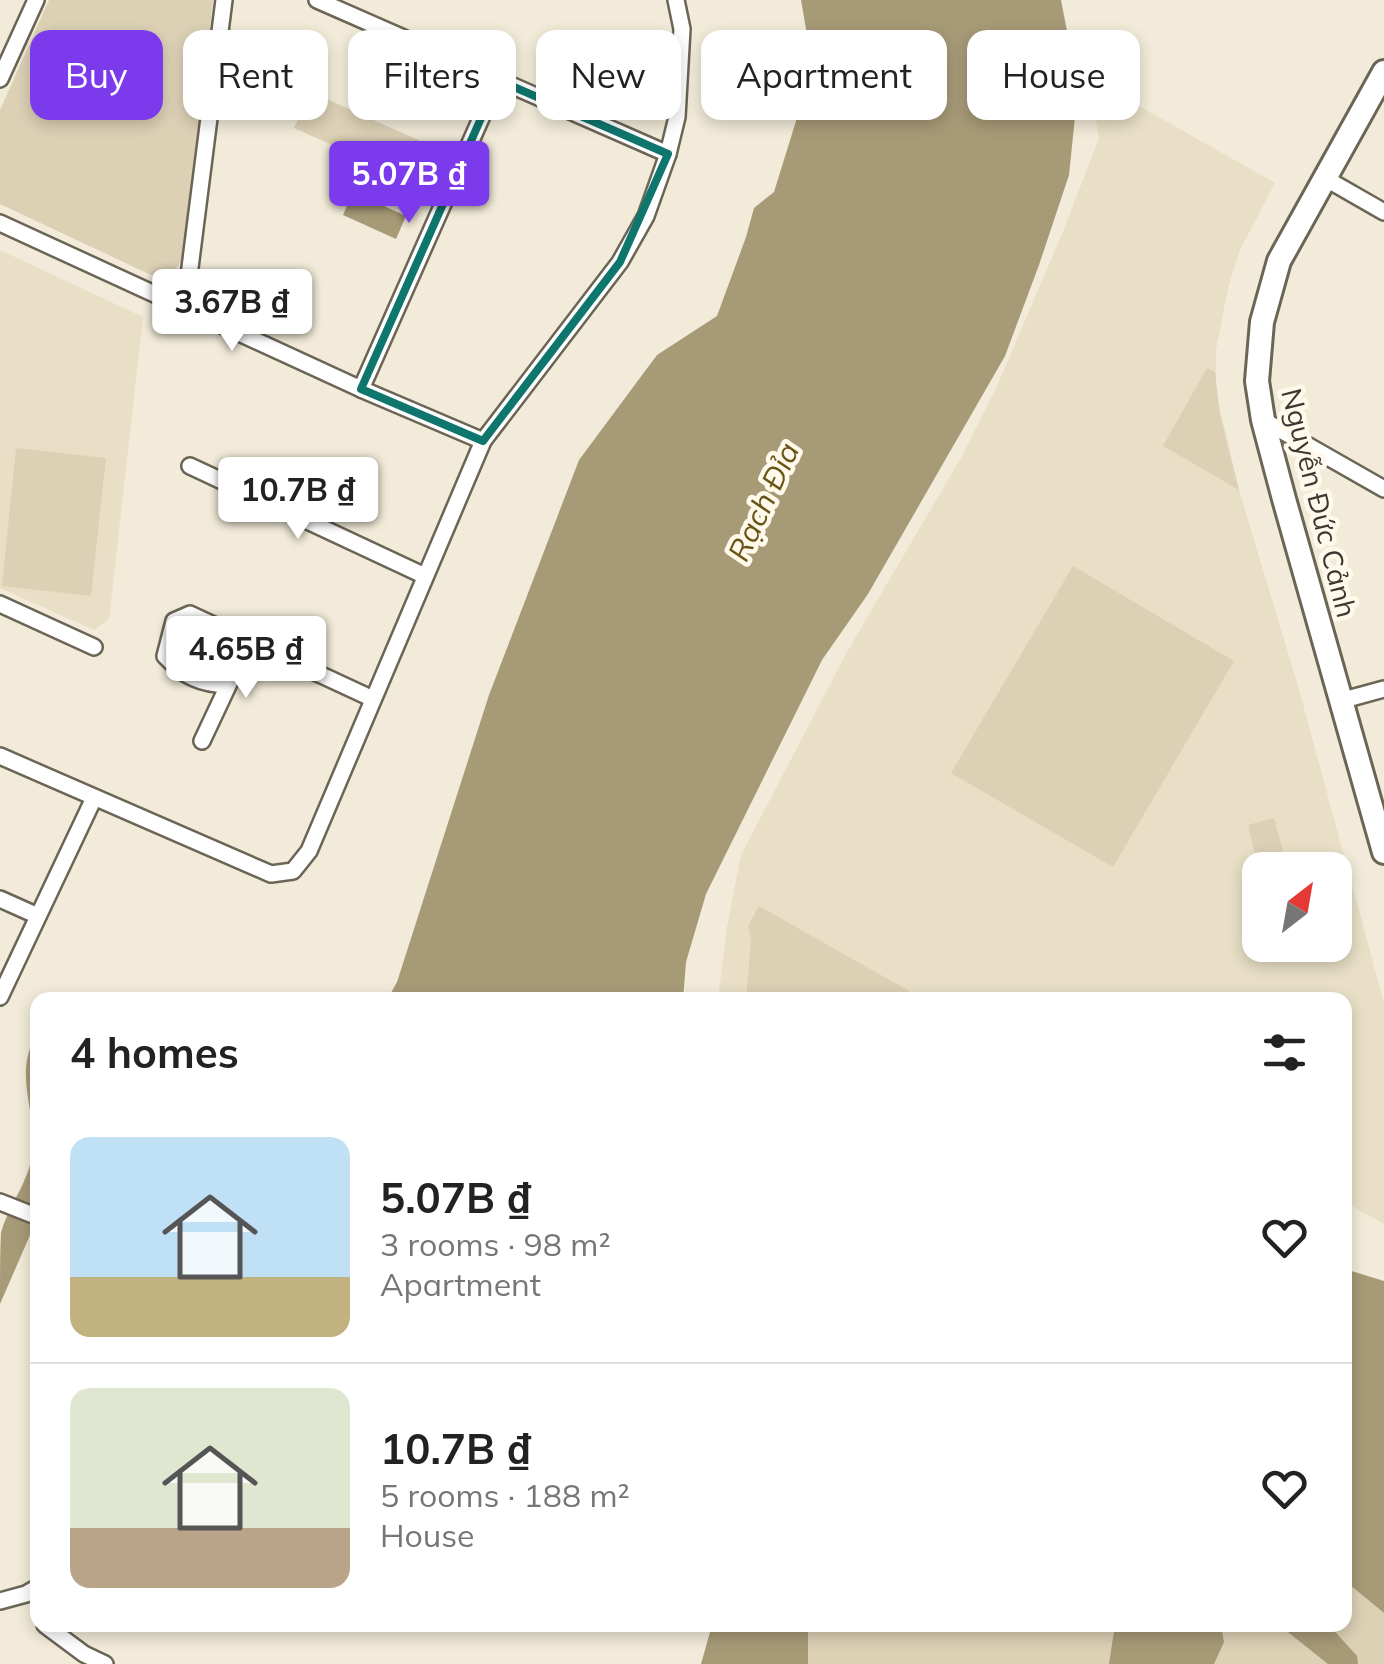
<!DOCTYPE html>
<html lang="en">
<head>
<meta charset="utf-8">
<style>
	body { margin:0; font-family:Mulish,sans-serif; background:#f2f2f2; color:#222; height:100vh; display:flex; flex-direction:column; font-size:38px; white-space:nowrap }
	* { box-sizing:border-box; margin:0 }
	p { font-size:32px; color:#767676 }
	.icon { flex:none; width:55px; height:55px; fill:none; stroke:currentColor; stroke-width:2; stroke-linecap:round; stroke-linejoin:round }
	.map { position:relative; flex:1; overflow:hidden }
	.side { position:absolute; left:30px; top:992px; width:1322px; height:640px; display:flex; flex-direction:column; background:#fff; border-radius:20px; box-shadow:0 5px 15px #0003 }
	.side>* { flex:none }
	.hud { position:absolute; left:30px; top:30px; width:1325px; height:90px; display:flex; gap:20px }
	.needle { width:65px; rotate:31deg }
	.buttons { position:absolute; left:1242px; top:852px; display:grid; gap:20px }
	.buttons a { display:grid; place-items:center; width:110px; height:110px; border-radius:20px; background:#fff; box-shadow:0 5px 15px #0003; font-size:50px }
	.price { position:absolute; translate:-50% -85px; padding:0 22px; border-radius:10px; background:#fff; color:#222; font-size:32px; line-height:65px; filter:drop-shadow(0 2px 5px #0008) }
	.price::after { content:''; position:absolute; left:50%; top:60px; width:30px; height:22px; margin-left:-15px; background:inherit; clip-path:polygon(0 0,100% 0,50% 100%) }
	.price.current { background:#7c3aed; color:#fff }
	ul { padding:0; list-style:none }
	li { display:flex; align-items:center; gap:30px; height:250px; padding:0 40px }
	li+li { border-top:2px solid #e0e0e0 }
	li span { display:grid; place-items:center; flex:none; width:280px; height:200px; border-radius:20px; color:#555 }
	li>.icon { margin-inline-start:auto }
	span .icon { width:120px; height:120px; fill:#fffc; stroke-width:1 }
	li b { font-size:42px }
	h2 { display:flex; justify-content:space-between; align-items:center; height:120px; padding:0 40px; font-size:42px }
	.tag { padding:0 35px; border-radius:20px; background:#fff; box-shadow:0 5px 15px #0003; font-size:35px; line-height:90px }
	.tag.current { background:#7c3aed; color:#fff }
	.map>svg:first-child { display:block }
	.built { fill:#e8dfc6; fill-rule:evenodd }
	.green { fill:#dcd1b5 }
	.water { fill:#a79a77 }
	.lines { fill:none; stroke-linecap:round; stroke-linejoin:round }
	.street-casing { stroke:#6b6556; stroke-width:20 }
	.secondary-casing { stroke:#6b6556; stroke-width:28 }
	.street { stroke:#fff; stroke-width:15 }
	.secondary { stroke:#fff; stroke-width:22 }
	.marked { fill:none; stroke:#0f766e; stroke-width:8; stroke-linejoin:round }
	.labels { text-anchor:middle; stroke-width:9; stroke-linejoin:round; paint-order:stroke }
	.street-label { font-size:28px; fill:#3b3831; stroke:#fef9ea }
	.water-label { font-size:30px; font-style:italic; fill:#685416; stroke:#fef9ea }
</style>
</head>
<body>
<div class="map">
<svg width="1384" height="1664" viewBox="0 0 1384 1664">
	<rect width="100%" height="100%" fill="#f2ebd9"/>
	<g class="built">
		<path d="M1088,77L1275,183L1240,250L1228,288L1216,350V392L1239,490L1298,686L1384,1003V1224L1345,1202V1000H718L727,927L741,855L847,652L962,456L997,386L1064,229L1099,138ZM1260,870H1335V945H1260Z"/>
		<path d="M0,250L143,317L109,619L94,630L0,588Z"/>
	</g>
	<g class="green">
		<path d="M49,0H213L186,251C180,268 169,278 151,275L0,204V110Z"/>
		<path d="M311,92L436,148L420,184L294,128Z"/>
		<path d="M1207,368L1215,372L1220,415L1239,490L1163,446Z"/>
		<path d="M16,448L106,458L91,596L2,586Z"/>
		<path d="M1073,566L1234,661L1113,867L951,773Z"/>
		<path d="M1274,818L1283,851L1256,858L1248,825Z"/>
		<path d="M759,906L925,1000H746L751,940L748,926Z"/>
		<path d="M1345,1581L1384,1613V1664H808V1625H1345Z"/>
	</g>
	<g class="water">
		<path d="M801,0H1061L1078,88L1069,175L1039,265L1005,356L868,594L822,660L706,894L686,962L683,1000H387L397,982L489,695L579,460L657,355L717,316L746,237L754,208L774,192L796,121L795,78L806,29Z"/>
		<path d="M353,192L406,216L396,239L343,215Z"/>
		<path d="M37,1032V1219L0,1304C0,1282 0,1254 1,1233C9,1203 32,1179 33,1146C34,1102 14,1074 37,1032Z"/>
		<path d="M1345,1269L1384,1281V1613L1345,1581Z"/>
		<path d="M712,1625H808V1664H701Z"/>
		<path d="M1115,1625H1221L1224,1642L1214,1664H1109Z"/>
		<path d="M1279,1625H1329L1357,1656L1358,1664H1328Z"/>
	</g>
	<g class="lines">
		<defs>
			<g id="street">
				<path d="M317,0L668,154"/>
				<path d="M0,79L36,0"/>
				<path d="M1323,177L1384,212"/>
				<path d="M0,223L361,389L483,441"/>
				<path d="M185,307L224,0"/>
				<path d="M361,389L498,80"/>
				<path d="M1263,420L1384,489"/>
				<path d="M190,466L425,576"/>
				<path d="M0,604L94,647"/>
				<path d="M228,685C200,684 185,677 165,656L174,621L190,614L373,699"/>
				<path d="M1340,701L1384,689"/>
				<path d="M202,741L249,641"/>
				<path d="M0,756L271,874L293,871L309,851L483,441L620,262L646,216L668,154L677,117L682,29L676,0"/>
				<path d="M0,899L38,916"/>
				<path d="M0,997L94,798"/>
				<path d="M0,1202L38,1217"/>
				<path d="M0,1601L26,1594L38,1587"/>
				<path d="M45,1625L84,1654L105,1664"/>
			</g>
			<path id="secondary" d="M1384,72L1279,261L1262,322L1257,381L1263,420L1284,499L1384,852"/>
		</defs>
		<use href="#street" class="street-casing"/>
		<use href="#secondary" class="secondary-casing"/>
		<use href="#street" class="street"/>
		<use href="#secondary" class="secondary"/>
	</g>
	<path class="marked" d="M498,80L668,154L620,262L483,441L361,389Z"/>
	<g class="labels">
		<g class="street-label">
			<text transform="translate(1319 503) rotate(76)" y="10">Nguyễn Đức Cảnh</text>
		</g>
		<g class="water-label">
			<text transform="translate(764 502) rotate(-65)" y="10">Rạch Đỉa</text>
		</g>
	</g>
</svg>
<div class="buttons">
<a><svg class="needle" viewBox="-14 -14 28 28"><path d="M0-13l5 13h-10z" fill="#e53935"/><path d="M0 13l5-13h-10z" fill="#767676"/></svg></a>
</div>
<b class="price current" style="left:409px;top:226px">5.07B ₫</b>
<b class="price" style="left:232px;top:354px">3.67B ₫</b>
<b class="price" style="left:298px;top:542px">10.7B ₫</b>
<b class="price" style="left:246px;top:701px">4.65B ₫</b>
<div class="hud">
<a class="tag current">Buy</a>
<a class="tag">Rent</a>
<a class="tag">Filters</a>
<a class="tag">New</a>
<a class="tag">Apartment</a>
<a class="tag">House</a>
</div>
<section class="side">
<h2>4 homes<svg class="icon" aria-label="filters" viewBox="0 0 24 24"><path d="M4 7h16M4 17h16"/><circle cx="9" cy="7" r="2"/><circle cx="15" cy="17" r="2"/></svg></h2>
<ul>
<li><span style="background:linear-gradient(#bfe0f5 70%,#c2b280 0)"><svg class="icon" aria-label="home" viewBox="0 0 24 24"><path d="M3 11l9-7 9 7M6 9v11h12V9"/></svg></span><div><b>5.07B ₫</b><p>3 rooms · 98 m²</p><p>Apartment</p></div><svg class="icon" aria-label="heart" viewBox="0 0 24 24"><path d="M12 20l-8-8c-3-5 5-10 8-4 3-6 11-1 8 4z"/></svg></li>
<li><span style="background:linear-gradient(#dfe7d0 70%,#b9a48a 0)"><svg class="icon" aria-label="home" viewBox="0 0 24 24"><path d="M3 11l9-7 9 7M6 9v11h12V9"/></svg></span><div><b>10.7B ₫</b><p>5 rooms · 188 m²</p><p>House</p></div><svg class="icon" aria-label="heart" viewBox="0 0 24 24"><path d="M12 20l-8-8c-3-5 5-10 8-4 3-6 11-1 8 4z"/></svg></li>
</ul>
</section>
</div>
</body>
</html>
